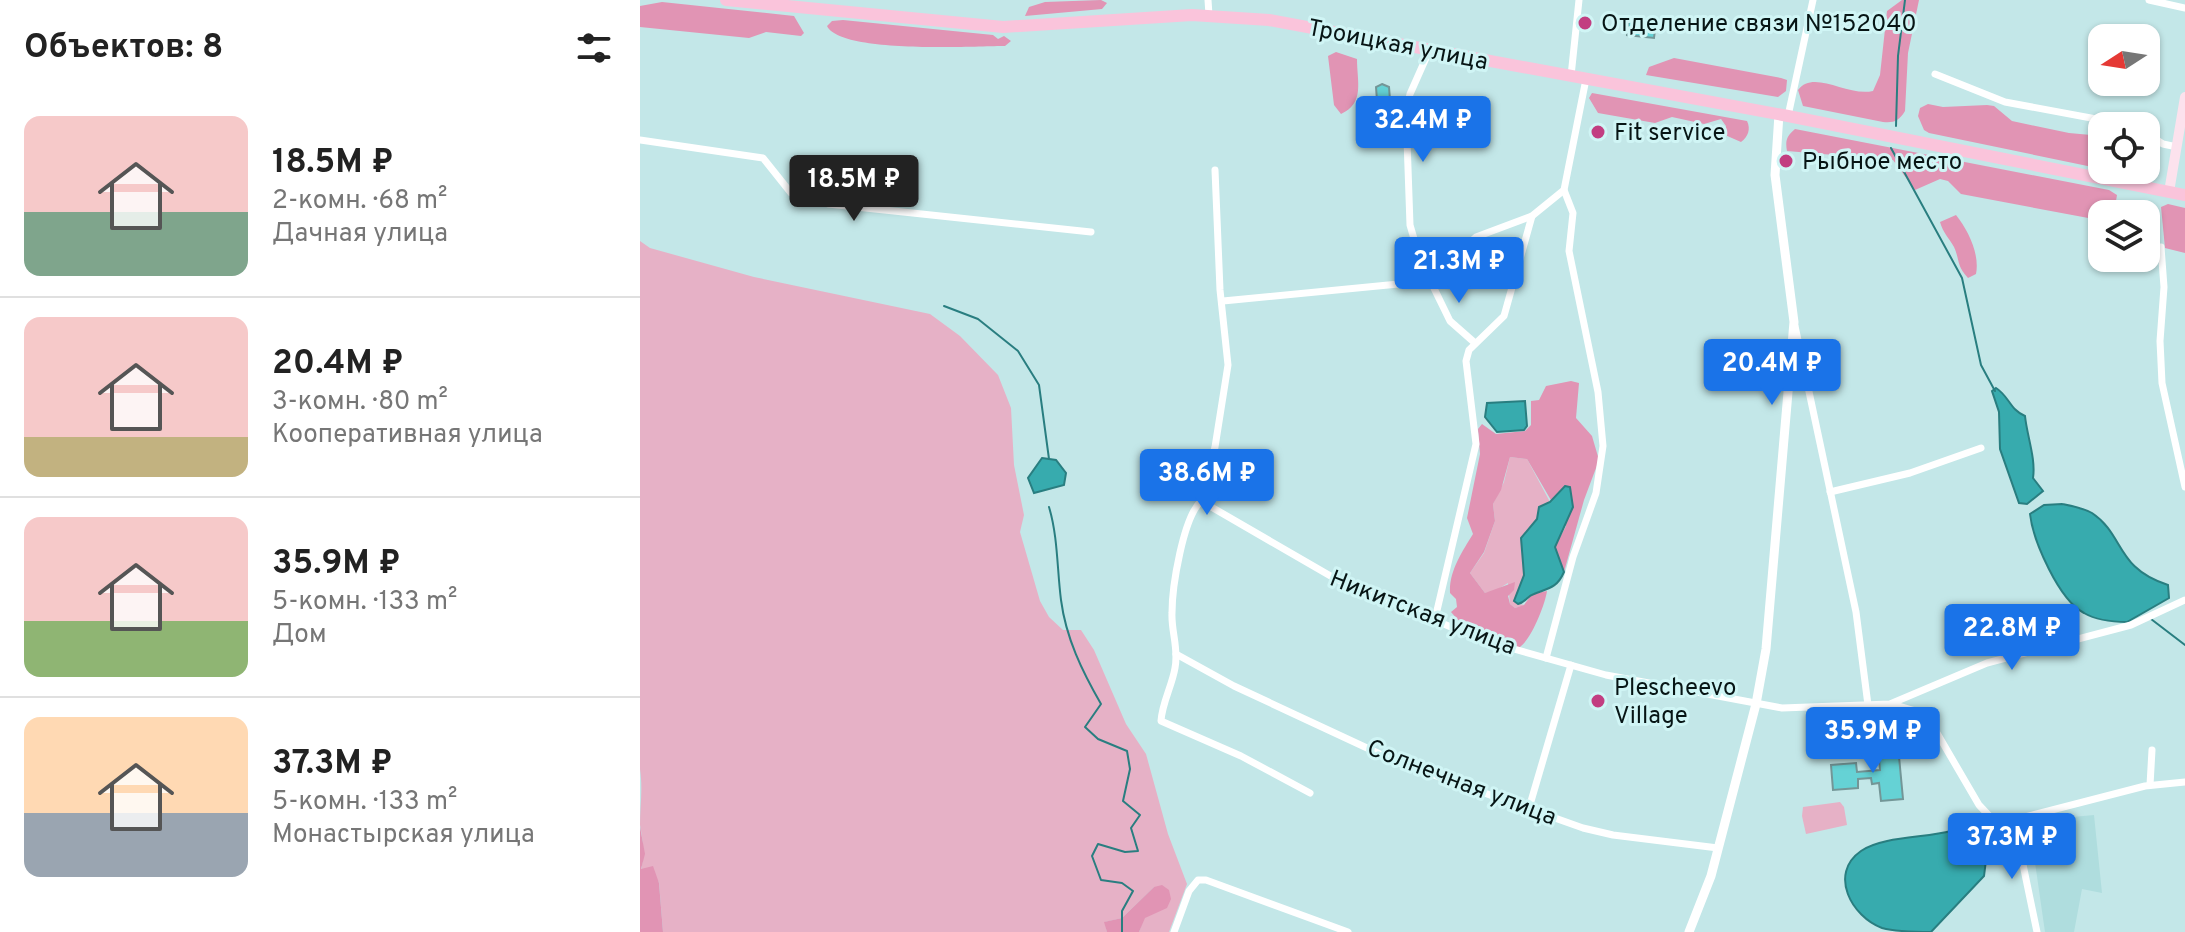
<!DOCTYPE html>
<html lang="ru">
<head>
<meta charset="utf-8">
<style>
	body { margin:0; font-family:Overpass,sans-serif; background:#f6f6f6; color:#222; height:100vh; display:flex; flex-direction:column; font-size:30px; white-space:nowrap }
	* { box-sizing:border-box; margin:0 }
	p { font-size:26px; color:#767676 }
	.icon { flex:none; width:44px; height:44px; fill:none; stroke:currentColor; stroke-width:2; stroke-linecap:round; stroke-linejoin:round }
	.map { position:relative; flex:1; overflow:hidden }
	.details { display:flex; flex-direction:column; background:#fff; width:640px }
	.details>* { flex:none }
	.needle { width:52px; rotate:258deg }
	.tools { position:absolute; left:1448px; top:24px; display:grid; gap:16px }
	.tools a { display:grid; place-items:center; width:72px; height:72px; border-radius:16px; background:#fff; box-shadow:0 2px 6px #0004; font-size:40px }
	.price { position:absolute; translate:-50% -68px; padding:0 18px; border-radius:8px; background:#1a73e8; color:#fff; font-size:26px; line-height:52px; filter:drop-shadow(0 2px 4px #0008) }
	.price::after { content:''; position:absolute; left:50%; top:48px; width:24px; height:18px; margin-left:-12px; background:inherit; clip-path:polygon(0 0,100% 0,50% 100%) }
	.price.current { background:#222; color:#fff }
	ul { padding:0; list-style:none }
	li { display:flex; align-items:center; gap:24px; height:200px; padding:0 24px }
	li+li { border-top:2px solid #e0e0e0 }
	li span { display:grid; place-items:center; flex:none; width:224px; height:160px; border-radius:16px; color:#555 }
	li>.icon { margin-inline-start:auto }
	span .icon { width:96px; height:96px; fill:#fffc; stroke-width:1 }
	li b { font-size:34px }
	h2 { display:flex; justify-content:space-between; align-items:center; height:96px; padding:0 24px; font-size:34px }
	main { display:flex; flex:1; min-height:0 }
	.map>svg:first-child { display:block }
	.built { fill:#afddde }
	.green { fill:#e6b1c6 }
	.forest { fill:#e194b4 }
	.water { fill:#37abae; stroke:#297e80; stroke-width:2 }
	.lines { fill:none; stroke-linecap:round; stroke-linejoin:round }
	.stream { stroke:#297e80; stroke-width:2 }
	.building { fill:#65d2d5; stroke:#739697; stroke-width:2 }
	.minor { stroke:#fff; stroke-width:7 }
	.tertiary { stroke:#fff; stroke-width:9 }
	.secondary { stroke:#fce2ed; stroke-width:10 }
	.primary { stroke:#fac4db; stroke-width:12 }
	.poi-dot { fill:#c23e81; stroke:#d0f5f5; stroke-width:3 }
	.labels { text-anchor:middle; stroke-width:6; stroke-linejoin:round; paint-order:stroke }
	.poi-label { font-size:24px; fill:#071515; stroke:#d0f5f5; text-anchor:start }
	.street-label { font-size:24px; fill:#071515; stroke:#d0f5f5 }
</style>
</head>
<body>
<main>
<section class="details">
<h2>Объектов: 8<svg class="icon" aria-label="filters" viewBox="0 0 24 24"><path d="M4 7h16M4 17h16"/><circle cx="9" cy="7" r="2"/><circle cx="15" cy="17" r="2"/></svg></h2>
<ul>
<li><span style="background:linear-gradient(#f6c9c9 60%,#7fa58c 0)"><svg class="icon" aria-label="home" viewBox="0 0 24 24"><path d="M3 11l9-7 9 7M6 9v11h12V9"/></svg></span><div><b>18.5M ₽</b><p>2-комн. · 68 m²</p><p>Дачная улица</p></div></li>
<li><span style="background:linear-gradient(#f6c9c9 75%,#c2b280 0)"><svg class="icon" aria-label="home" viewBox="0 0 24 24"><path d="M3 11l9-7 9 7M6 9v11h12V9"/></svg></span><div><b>20.4M ₽</b><p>3-комн. · 80 m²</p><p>Кооперативная улица</p></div></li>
<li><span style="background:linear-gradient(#f6c9c9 65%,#8fb573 0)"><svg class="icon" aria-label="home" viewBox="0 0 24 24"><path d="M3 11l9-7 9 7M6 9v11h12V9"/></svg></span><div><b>35.9M ₽</b><p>5-комн. · 133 m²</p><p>Дом</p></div></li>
<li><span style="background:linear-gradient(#ffd9b3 60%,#9aa5b1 0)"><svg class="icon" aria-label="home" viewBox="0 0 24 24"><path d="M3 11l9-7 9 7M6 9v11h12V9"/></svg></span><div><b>37.3M ₽</b><p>5-комн. · 133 m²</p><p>Монастырская улица</p></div></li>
</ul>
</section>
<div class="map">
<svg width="1545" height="932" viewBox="0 0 1545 932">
	<rect width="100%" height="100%" fill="#c3e7e8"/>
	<path class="built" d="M1454,815L1462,893L1442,889L1434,932H1405L1389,821Z"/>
	<g class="green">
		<path d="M0,241L10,248L114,277L290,314L320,336L358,375L371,408L374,465L384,515L380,532L400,601L409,617L423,630H441L454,650L486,724L506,754L528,834L547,884L529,932H499L504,918L512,913L514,887L482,918L465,922L467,932H23L19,882L1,870C5,853 3,842 0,825C0,805 3,790 0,769Z"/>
		<path d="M870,457L887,459L910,502L899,507L897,519L881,538L884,576L878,604L885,605L875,608L870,604L868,583L853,592L845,593L830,573L844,553L855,521L853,504L864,482Z"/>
		<path d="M1200,802L1204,807L1207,825L1166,834L1162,816L1163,807Z"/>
	</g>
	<g class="forest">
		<path d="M461,0L467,3L462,9L385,16L389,7L405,2Z"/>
		<path d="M1262,0H1279L1268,53L1265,111C1259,121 1254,123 1243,122L1163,106L1158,90C1174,69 1207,97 1233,91L1240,75L1247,11Z"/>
		<path d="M22,2L154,16L164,33L161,36L126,32L109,38L0,27V6Z"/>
		<path d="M203,20L353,35L358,39L364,36L371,41L365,46C333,46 201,54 187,26L192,21Z"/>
		<path d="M696,52L717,59C717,82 725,103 701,114L694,105L688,56Z"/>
		<path d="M1034,58L1141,78L1147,80L1146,91L1138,97L1006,75L1009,67Z"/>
		<path d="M952,93L1107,121C1111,129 1108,137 1101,142L1085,135L1086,126L1081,119L1064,124L1032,117L1015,123L958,113L949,98Z"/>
		<path d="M1288,104L1303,107L1347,105L1354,106L1372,121L1429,133L1462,136V169L1289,133L1284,130L1278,116L1280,108Z"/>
		<path d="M1155,129L1469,190L1477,195L1474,213L1462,214V219L1459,220L1321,194L1308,181L1300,179L1275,190L1253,160L1147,151C1145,140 1147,136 1155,129Z"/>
		<path d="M1528,204L1545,208V253L1525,248L1521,207Z"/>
		<path d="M1316,215C1328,230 1340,254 1336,274L1328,278C1316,265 1320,260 1314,247C1309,238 1303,233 1300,222Z"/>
		<path d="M931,381L939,383L936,418L952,436L959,460L944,500L924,572L915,547L926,526L887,459L870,457L861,490L853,504L855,521L844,552L830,573L845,593L875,582L874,590L868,596L870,604L875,608L884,605L892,594L907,591C905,605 890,643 878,648L827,630L811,612L817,607L816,599L810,593C809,571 822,552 833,534L827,518L840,454L838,429L842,424L856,434L885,431L891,425V401L899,400L906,386Z"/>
		<path d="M0,827L5,854L1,869L13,866L19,883L23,932H0Z"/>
		<path d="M522,885L529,890L531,899L527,908L505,918L499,932H467L464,922L482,918L514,887Z"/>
	</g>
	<g class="water">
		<path d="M1356,388C1369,396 1370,410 1385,416C1387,436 1396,459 1393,478L1403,491L1387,504L1379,503L1360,449L1359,412L1352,391Z"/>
		<path d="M885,401L887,426L884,430L857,432L845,417L847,403Z"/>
		<path d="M402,458L416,460L426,473L424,485L394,493L388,478Z"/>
		<path d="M925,486L930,487L933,507L915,547L924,572C917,588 909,588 894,594C887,596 886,602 878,604L874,601L884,575L881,538L897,519L899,507L910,502Z"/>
		<path d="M1422,504C1432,506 1443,508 1452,513C1485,535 1475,568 1528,585L1529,598L1487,622C1474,622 1456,620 1444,613C1419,600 1393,541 1390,514L1404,505Z"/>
		<path d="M1311,831L1327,834L1341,845L1346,860L1344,876L1291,932C1275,932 1257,932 1242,928C1212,917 1188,874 1221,851C1243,836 1286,838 1311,831Z"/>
	</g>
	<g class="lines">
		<g class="stream">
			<path d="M1256,126L1258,56L1265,0"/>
			<path d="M1251,148L1322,278L1341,365L1355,391"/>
			<path d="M304,306L338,319L378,351L399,385L409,459"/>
			<path d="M409,507C418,537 417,569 421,600C426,638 442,671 461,704L445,727L458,739L487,751L490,769L483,801L500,815L491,828L498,851L485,852L458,844L452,856L461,880L482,883L493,891L482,911V932"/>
			<path d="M1511,619L1545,645"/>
		</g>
	</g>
	<g class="building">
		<path d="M989,19L1016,22L1014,38L987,35Z"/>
		<path d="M742,84L749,87L751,113L747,114V119H742L741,114H738L736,87Z"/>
		<path d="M1234,718L1235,729L1221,730V734L1189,735L1188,723Z"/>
		<path d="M1258,746L1263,799L1241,801L1239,783L1232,784L1231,778L1218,779V788L1193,790L1191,765L1216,763L1217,772L1240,770L1238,748Z"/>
	</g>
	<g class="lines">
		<g class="minor">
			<path d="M568,0L569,15"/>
			<path d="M1509,0L1545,8"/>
			<path d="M1295,74L1365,102L1494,126"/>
			<path d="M931,76L939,0"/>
			<path d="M1148,116L1173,0"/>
			<path d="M1506,133L1523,144L1537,147"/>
			<path d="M0,140L123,158L151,193L188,204L451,232"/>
			<path d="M575,170L580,290L588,365L575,447L561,501C543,518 532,587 532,613C531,631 539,649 535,668C532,686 522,703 521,721L601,756L670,793"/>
			<path d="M1521,247L1524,287L1520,341L1522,383L1545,487"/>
			<path d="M789,278L810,321L835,343"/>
			<path d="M786,280L770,225L766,111L770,94L790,49"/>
			<path d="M583,301L779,282L794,275L836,237L892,216L924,190L946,79"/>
			<path d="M1155,326L1216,612L1228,705"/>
			<path d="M1190,492L1270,473L1341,448"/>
			<path d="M561,501L694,578L842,640L966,675L1142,708L1250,704L1347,663L1491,625L1545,600"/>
			<path d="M795,619L836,444L826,361L829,350L864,316L892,216"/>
			<path d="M536,654L594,686L757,762L943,828L973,835L1078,848"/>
			<path d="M906,658L933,557L956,493L963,446L958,392L929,251L933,213L924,190"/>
			<path d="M1252,704L1279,712L1290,721L1339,805L1372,840L1381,855L1397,932"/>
			<path d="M1510,785L1512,750"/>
			<path d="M889,808L931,665"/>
			<path d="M1358,824L1505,786L1545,782"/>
			<path d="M534,932L549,891L558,880H566L708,932"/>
		</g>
		<path class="tertiary" d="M1049,932L1071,876L1116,704L1126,649L1154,322L1135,175L1139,114"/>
		<path class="secondary" d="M1529,192L1545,97"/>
		<path class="primary" d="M86,0L363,27L552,15L629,20L1148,116L1545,195"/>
	</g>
	<g class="poi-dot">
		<circle cx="945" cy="23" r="8"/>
		<circle cx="958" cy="132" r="8"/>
		<circle cx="1146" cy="161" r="8"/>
		<circle cx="958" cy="701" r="8"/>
	</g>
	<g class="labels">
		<g class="poi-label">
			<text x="961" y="31">Отделение связи №152040</text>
			<text x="974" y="140">Fit service</text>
			<text x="1162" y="169">Рыбное место</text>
			<text x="974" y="695">Plescheevo<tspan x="974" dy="28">Village</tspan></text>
		</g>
		<g class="street-label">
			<text transform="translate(758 44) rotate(11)" y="8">Троицкая улица</text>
			<text transform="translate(783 612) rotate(21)" y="8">Никитская улица</text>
			<text transform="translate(822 782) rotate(21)" y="8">Солнечная улица</text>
		</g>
	</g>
</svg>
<div class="tools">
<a><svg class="needle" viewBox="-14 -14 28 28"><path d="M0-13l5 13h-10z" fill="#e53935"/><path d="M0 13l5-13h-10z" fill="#767676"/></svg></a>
<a><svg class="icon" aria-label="locate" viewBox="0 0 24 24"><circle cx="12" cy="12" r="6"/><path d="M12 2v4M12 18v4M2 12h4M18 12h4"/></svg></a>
<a><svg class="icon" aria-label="layers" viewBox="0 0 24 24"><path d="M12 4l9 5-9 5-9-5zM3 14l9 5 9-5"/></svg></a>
</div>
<b class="price" style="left:783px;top:164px">32.4M ₽</b>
<b class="price current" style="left:214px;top:223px">18.5M ₽</b>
<b class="price" style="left:819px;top:305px">21.3M ₽</b>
<b class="price" style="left:1132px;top:407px">20.4M ₽</b>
<b class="price" style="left:567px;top:517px">38.6M ₽</b>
<b class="price" style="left:1372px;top:672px">22.8M ₽</b>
<b class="price" style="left:1233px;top:775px">35.9M ₽</b>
<b class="price" style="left:1372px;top:881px">37.3M ₽</b>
</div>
</main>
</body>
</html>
